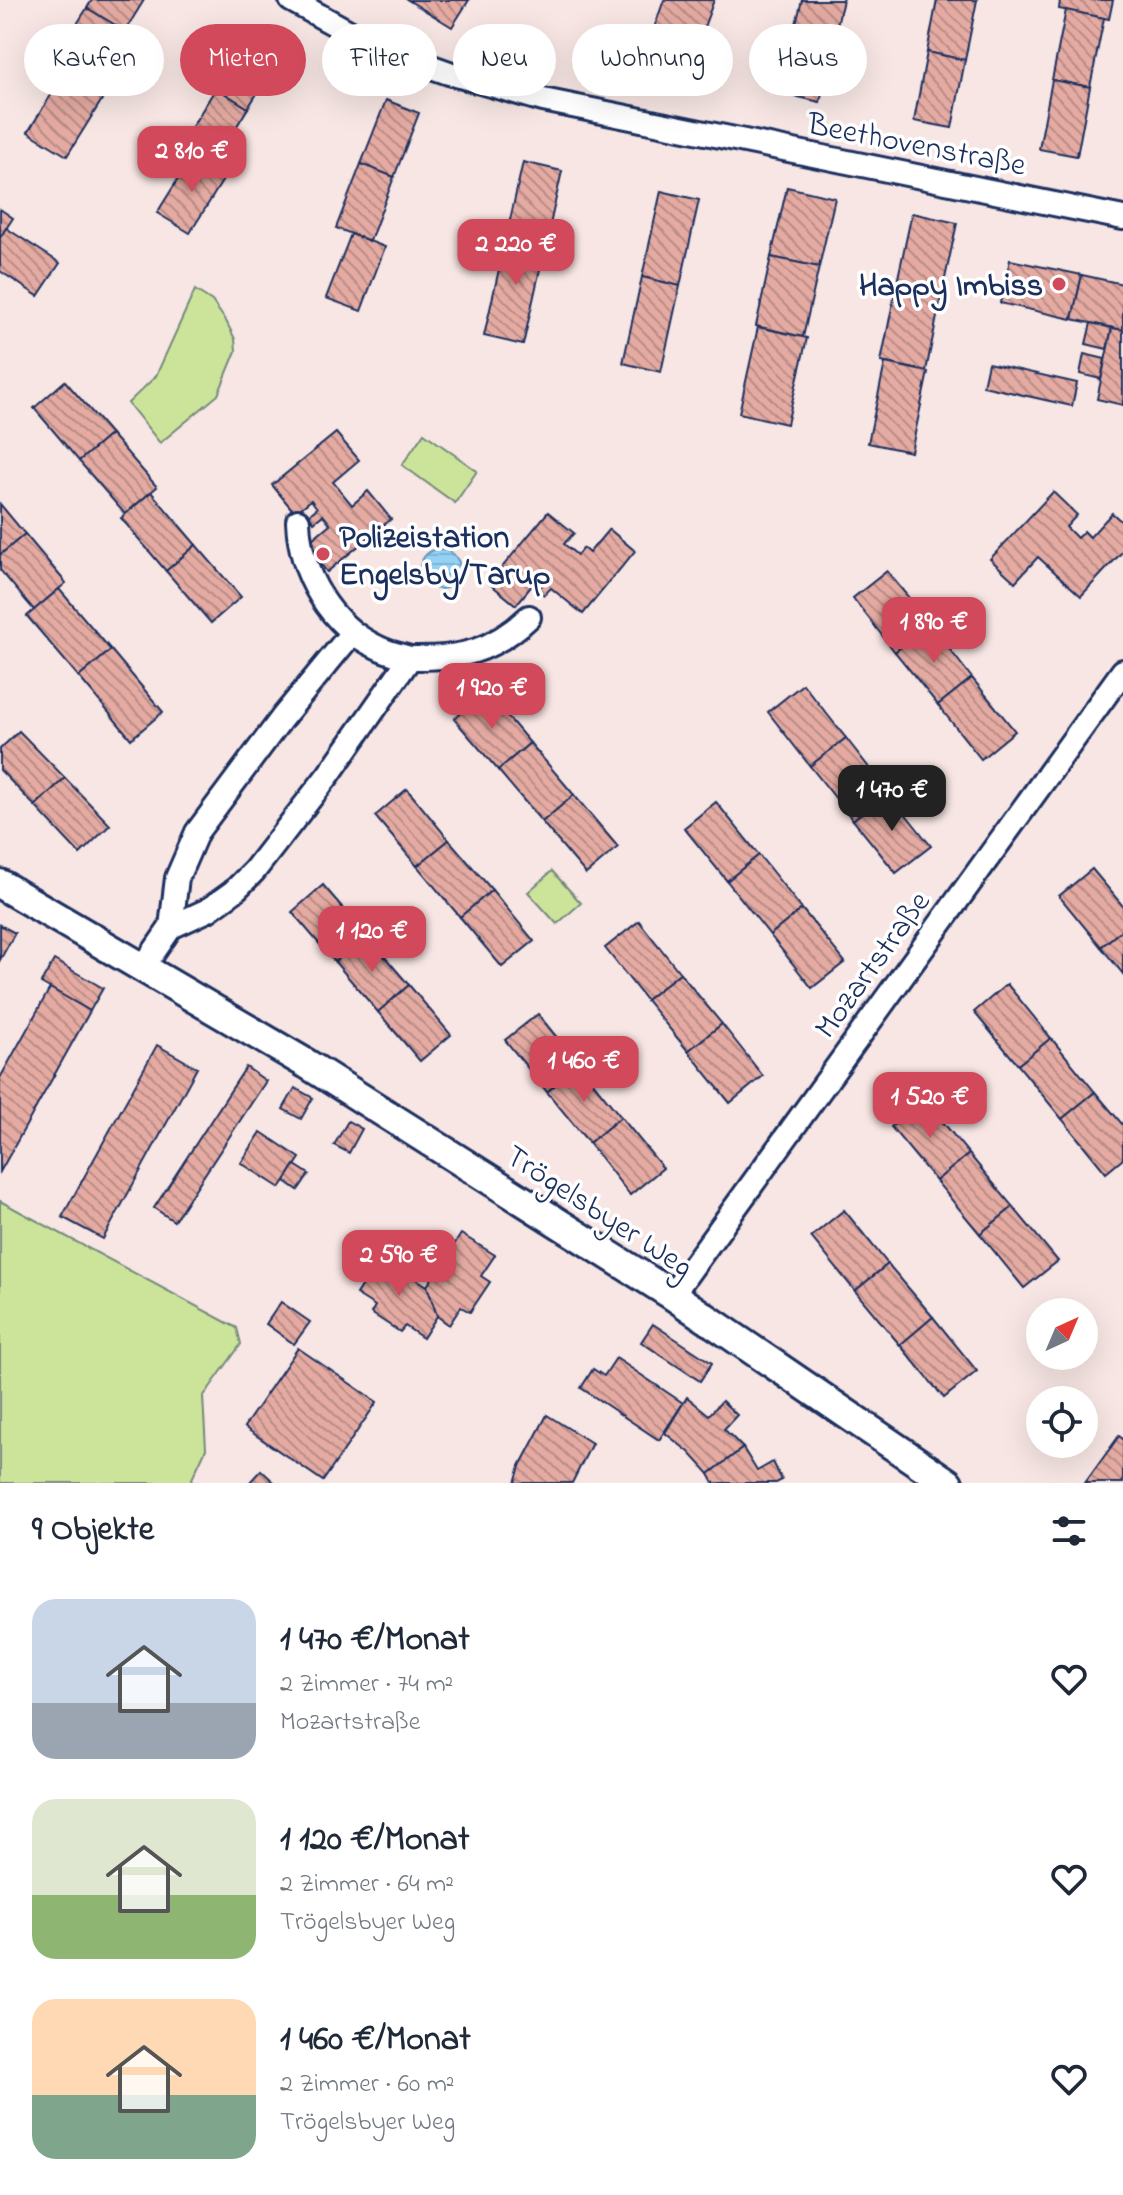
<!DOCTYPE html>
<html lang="de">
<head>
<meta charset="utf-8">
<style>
	body { margin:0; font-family:"Indie Flower",sans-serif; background:#f2f2f3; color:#1f2937; height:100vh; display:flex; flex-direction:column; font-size:30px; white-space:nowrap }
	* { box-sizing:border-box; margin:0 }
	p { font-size:26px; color:#747a83 }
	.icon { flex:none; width:44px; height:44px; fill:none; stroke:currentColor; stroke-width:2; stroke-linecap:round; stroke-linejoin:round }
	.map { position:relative; height:1483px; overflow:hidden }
	.drawer { display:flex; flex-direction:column; background:#fff; flex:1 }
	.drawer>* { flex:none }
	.guide { position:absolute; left:24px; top:24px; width:1076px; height:72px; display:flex; gap:16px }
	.needle { width:52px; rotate:44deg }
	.tools { position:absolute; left:1026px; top:1298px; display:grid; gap:16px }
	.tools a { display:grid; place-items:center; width:72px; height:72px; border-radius:50%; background:#fff; box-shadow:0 8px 32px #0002; font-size:40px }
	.price { position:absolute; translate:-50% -68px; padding:0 18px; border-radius:16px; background:#d1495b; color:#fff; font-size:26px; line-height:52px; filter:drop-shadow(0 2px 4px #0008) }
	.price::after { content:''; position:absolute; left:50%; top:48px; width:24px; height:18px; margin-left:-12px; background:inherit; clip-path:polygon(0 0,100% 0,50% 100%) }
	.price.active { background:#222; color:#fff }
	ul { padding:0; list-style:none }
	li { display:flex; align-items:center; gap:24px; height:200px; padding:0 32px }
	li span { display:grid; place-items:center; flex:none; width:224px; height:160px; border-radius:24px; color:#555 }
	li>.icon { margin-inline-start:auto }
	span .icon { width:96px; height:96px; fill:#fffc; stroke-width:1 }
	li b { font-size:34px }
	h2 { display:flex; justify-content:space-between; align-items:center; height:96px; padding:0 32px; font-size:34px }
	.chip { padding:0 28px; border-radius:36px; background:#fff; box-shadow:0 8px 32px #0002; font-size:28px; line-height:72px }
	.chip.active { background:#d1495b; color:#fff }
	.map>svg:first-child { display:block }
	.green { fill:#cce49a; stroke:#748a7c; stroke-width:2 }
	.water { fill:url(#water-rules); stroke:#6391b8; stroke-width:2 }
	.building { fill:url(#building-back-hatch); stroke:#1b2f5e; stroke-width:2 }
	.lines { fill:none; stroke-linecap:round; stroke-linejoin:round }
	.minor-casing { stroke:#1b2f5e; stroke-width:28 }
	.tertiary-casing { stroke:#1b2f5e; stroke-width:34 }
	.minor { stroke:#fff; stroke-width:22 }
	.tertiary { stroke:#fff; stroke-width:28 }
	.poi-dot { fill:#d1495b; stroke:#fff; stroke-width:3 }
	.labels { text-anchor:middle; stroke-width:7; stroke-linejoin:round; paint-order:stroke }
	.street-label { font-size:32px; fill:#1b2f5e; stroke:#fff }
	.poi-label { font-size:32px; font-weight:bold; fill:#1b2f5e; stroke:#fff; text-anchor:end }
</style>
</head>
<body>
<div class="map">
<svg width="1123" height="1483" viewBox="0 0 1123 1483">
	<defs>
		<pattern id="water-rules" width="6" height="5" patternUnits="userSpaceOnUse" patternTransform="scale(2)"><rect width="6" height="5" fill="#93d2f4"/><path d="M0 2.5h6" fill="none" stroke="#7eb5d4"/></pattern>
		<pattern id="building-back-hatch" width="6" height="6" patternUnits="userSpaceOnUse" patternTransform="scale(2)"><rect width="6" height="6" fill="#e5aba2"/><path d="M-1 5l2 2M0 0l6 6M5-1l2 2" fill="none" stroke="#b98c87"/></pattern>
	</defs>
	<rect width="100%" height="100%" fill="#f7e6e3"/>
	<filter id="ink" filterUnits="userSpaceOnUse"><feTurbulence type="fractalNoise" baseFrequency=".0125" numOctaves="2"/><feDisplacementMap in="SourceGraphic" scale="16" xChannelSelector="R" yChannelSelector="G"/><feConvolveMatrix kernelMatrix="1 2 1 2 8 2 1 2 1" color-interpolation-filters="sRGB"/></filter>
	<g filter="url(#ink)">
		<g class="green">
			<path d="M195,290L212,301L226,321L235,339L236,351L218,395L160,443L128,403L156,376Z"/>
			<path d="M424,433L477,471L455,503L402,465Z"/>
			<path d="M552,871L581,903L557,924L528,892Z"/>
			<path d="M0,1201L237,1328L241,1344L203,1397L206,1449L190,1483H0Z"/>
		</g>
		<circle class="water" cx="440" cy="569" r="20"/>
		<g class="building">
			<path d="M92,0H144L125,31L87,8Z"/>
			<path d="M408,0H469L452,27Z"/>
			<path d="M664,0H714L685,78L642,62Z"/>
			<path d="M802,0H843L835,33L796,24Z"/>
			<path d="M937,0H977L965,60L927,52Z"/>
			<path d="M1060,0H1113L1109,19L1059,9Z"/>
			<path d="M87,8L125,31L89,89L51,66Z"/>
			<path d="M1066,10L1104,18L1090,87L1052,80Z"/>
			<path d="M796,24L835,33L820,102L781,93Z"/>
			<path d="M252,30L284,50L248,108L216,88Z"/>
			<path d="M927,52L965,60L952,128L914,121Z"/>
			<path d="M64,74L103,98L67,156L28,132Z"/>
			<path d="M1052,80L1090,87L1077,156L1039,149Z"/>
			<path d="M216,88L248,108L212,166L180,146Z"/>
			<path d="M386,100L419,113L394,177L361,164Z"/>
			<path d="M193,155L226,175L190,233L157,213Z"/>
			<path d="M523,162L562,171L547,238L508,229Z"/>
			<path d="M361,164L394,177L370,241L336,228Z"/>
			<path d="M787,187L835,198L819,267L771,257Z"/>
			<path d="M661,191L699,200L680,286L642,277Z"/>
			<path d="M0,209L13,218L0,238Z"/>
			<path d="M912,213L957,223L941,297L896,287Z"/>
			<path d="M6,228L60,263L38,296L0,271V238Z"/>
			<path d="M508,229L547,238L523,345L484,336Z"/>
			<path d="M351,234L385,247L361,311L326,298Z"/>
			<path d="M771,257L819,267L803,337L756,326Z"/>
			<path d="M1010,260L1082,275L1072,319L1000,303Z"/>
			<path d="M1082,275L1123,284V330L1072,319Z"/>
			<path d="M642,277L680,286L661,372L623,363Z"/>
			<path d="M896,287L941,297L926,371L881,362Z"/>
			<path d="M1091,323L1112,328L1107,349L1086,344Z"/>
			<path d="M758,327L807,338L787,424L739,413Z"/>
			<path d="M1112,328L1123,330V405L1097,399Z"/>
			<path d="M1084,354L1105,359L1101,379L1080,374Z"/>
			<path d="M885,363L928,372L911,452L868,443Z"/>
			<path d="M988,363L1077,383L1072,406L983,386Z"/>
			<path d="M65,381L111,434L79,461L34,408Z"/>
			<path d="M336,433L359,460L333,482L352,505L368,491L391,519L327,572L305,545L330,524L323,515L314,522L309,515L317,508L311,500L295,513L272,485Z"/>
			<path d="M111,434L157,487L125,514L79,461Z"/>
			<path d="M151,492L196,545L166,571L121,518Z"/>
			<path d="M1053,492L1077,515L1066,527L1077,538L1084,531L1090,537L1112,513L1123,523V551L1081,596L1038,557L1015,582L990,559Z"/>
			<path d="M0,504L25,534L0,555Z"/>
			<path d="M548,512L574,533L564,544L577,555L583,548L589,553L609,529L635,551L583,614L551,588L544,595L538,590L544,583L538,578L516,605L489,583Z"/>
			<path d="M25,534L66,583L34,610L0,570V555Z"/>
			<path d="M196,545L241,597L211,623L166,571Z"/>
			<path d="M887,571L930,624L895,652L853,598Z"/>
			<path d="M59,589L111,650L79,677L27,616Z"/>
			<path d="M930,624L972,678L938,705L895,652Z"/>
			<path d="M111,650L163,712L131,739L79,677Z"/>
			<path d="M972,678L1015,731L981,759L938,705Z"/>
			<path d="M803,684L846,738L810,766L768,712Z"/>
			<path d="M486,691L530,743L498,770L454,719Z"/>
			<path d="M19,731L65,778L35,806L0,770V749Z"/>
			<path d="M846,738L888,792L853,820L810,766Z"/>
			<path d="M530,743L574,795L542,822L498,770Z"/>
			<path d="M65,778L110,825L80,854L35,806Z"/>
			<path d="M407,789L449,840L417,866L375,816Z"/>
			<path d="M888,792L931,846L896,873L853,820Z"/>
			<path d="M574,795L618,847L586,874L542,822Z"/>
			<path d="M716,802L759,855L727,881L684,828Z"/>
			<path d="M449,840L492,890L460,917L417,866Z"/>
			<path d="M759,855L802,909L770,935L727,881Z"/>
			<path d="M1092,869L1123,906V929L1101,947L1059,896Z"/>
			<path d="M323,885L366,935L335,962L292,912Z"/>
			<path d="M492,890L534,941L502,967L460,917Z"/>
			<path d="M802,909L845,962L812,988L770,935Z"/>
			<path d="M639,921L680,973L646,1000L605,948Z"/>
			<path d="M0,925L15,933L0,960Z"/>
			<path d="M1123,929V974L1101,947Z"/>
			<path d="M366,935L409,985L378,1012L335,962Z"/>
			<path d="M54,960L103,988L90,1011L41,983Z"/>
			<path d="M680,973L722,1024L688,1051L646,1000Z"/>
			<path d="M1007,984L1051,1038L1018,1065L974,1012Z"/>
			<path d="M409,985L451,1035L420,1061L378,1012Z"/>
			<path d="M50,988L90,1011L0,1172V1078Z"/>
			<path d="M538,1014L579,1065L547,1092L505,1040Z"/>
			<path d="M722,1024L763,1076L730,1103L688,1051Z"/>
			<path d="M1051,1038L1095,1092L1062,1119L1018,1065Z"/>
			<path d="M157,1045L197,1068L103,1239L62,1217Z"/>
			<path d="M579,1065L621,1117L589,1143L547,1092Z"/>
			<path d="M246,1067L266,1081L174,1221L154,1208Z"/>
			<path d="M295,1088L313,1098L301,1119L283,1109Z"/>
			<path d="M1095,1092L1123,1125V1159L1106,1173L1062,1119Z"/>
			<path d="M925,1100L969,1154L936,1181L891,1127Z"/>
			<path d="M621,1117L663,1168L630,1195L589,1143Z"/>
			<path d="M348,1121L362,1129L349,1153L334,1145Z"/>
			<path d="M261,1132L300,1158L280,1188L241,1163Z"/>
			<path d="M969,1154L1013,1207L980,1234L936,1181Z"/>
			<path d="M295,1165L309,1174L298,1190L285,1181Z"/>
			<path d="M1013,1207L1058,1261L1024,1288L980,1234Z"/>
			<path d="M844,1210L888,1264L855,1291L811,1237Z"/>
			<path d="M461,1234L495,1255L481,1276L490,1282L470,1312L461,1307L449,1325L437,1316L427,1286Z"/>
			<path d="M381,1256L427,1286L437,1316L423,1338L405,1326L400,1332L371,1313L375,1306L356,1294Z"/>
			<path d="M888,1264L933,1317L900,1345L855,1291Z"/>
			<path d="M281,1302L310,1322L294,1344L266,1324Z"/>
			<path d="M933,1317L977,1371L944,1398L900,1345Z"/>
			<path d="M653,1324L712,1363L700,1381L641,1342Z"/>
			<path d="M298,1348L377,1402L323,1481L244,1427Z"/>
			<path d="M616,1358L683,1403L659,1440L581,1388L593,1369L604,1376Z"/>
			<path d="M687,1397L709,1415L722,1401L737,1415L724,1429L743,1448L709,1474L689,1452L665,1433Z"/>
			<path d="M547,1415L592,1443L572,1483H515L520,1466Z"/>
			<path d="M1119,1436L1123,1439V1483H1085Z"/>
			<path d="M743,1448L757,1471L773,1462L782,1480L776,1483H714L709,1474Z"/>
			<path d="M261,1470L275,1483H249Z"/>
		</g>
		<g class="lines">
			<defs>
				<g id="minor">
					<path d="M291,0L378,48L449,73L543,100L1123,218"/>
					<path d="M410,658C460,659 492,652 529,617"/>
					<path d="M171,927L177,878L197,832L282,718L352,633"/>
					<path d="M142,969L171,927L208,910L233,892L254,871L329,774L410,658C400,655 389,653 379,648C330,626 300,574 298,521"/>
					<path d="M672,1295L1123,671"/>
				</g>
				<path id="tertiary" d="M0,884L307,1064L672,1295L948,1483"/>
			</defs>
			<use href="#minor" class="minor-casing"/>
			<use href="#tertiary" class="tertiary-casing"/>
			<use href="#minor" class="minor"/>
			<use href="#tertiary" class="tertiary"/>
		</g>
	</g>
	<g class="poi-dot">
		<circle cx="1059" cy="284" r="8"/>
		<circle cx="323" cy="554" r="8"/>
	</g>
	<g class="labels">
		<g class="street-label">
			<text transform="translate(917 143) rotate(11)" y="11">Beethovenstraße</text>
			<text transform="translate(871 964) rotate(-54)" y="11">Mozartstraße</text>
			<text transform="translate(600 1210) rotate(33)" y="11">Trögelsbyer Weg</text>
		</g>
		<g class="poi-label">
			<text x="1043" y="295">Happy Imbiss</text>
			<text x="339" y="547" text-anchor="start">Polizeistation<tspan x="339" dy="37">Engelsby/Tarup</tspan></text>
		</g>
	</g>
</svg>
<div class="tools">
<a><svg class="needle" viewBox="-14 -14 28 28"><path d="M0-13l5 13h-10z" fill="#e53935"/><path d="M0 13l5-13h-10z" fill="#747a83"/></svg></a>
<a><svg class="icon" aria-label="locate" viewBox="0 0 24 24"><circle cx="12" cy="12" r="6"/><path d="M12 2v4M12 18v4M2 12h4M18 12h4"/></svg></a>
</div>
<b class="price" style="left:192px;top:194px">2 810 €</b>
<b class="price" style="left:516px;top:287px">2 220 €</b>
<b class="price" style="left:934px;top:665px">1 890 €</b>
<b class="price" style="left:492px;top:731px">1 920 €</b>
<b class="price active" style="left:892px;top:833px">1 470 €</b>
<b class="price" style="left:372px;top:974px">1 120 €</b>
<b class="price" style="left:584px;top:1104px">1 460 €</b>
<b class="price" style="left:930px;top:1140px">1 520 €</b>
<b class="price" style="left:399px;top:1298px">2 590 €</b>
<div class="guide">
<a class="chip">Kaufen</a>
<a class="chip active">Mieten</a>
<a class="chip">Filter</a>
<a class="chip">Neu</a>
<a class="chip">Wohnung</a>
<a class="chip">Haus</a>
</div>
</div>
<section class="drawer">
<h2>9 Objekte<svg class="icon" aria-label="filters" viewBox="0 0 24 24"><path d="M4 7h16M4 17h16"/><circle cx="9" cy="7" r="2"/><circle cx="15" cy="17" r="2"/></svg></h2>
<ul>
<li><span style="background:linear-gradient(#c9d6e8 65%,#9aa5b1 0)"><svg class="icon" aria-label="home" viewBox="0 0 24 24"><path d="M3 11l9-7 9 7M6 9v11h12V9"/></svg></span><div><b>1 470 €/Monat</b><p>2 Zimmer · 74 m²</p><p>Mozartstraße</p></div><svg class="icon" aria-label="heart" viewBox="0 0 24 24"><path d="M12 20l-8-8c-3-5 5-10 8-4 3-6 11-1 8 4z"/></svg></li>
<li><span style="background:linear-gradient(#dfe7d0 60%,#8fb573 0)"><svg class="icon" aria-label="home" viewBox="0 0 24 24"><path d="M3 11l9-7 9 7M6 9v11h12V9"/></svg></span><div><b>1 120 €/Monat</b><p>2 Zimmer · 64 m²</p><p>Trögelsbyer Weg</p></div><svg class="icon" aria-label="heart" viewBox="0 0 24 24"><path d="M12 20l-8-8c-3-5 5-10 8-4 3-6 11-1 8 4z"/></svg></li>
<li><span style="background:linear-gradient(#ffd9b3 60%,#7fa58c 0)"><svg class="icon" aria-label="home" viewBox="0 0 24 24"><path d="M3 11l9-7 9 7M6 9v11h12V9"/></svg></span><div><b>1 460 €/Monat</b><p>2 Zimmer · 60 m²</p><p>Trögelsbyer Weg</p></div><svg class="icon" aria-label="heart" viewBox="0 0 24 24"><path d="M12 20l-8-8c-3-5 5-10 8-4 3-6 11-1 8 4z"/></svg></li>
</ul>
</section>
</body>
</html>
